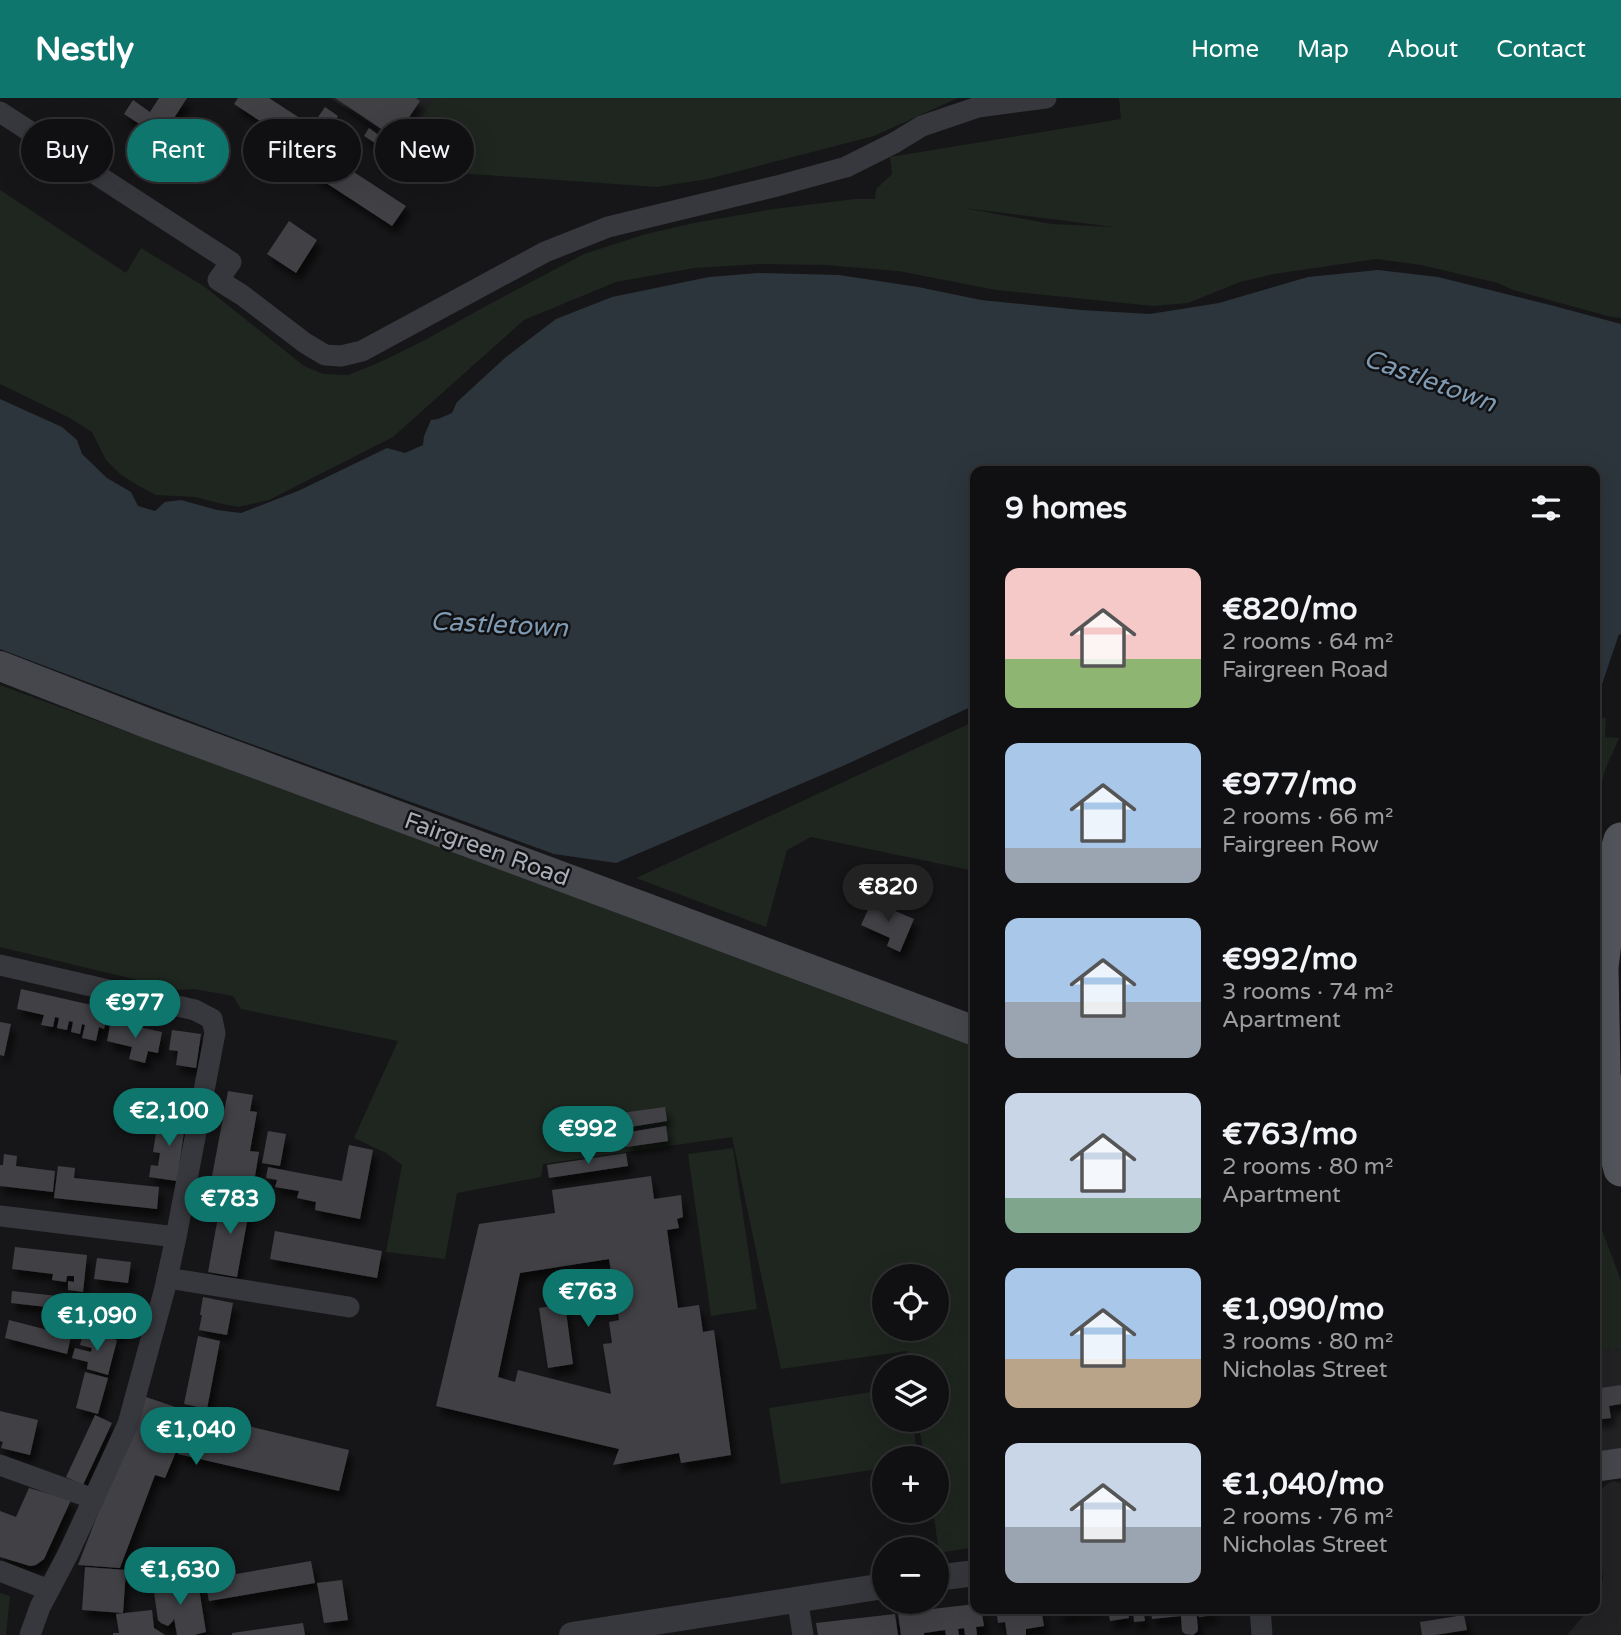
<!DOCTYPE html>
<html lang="en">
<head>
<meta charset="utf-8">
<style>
	body { margin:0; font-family:"Varela Round",sans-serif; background:#1e1e20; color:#f1f3f6; height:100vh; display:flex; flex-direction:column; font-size:26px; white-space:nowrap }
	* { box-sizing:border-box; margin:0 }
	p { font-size:23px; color:#9c9d9f }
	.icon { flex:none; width:38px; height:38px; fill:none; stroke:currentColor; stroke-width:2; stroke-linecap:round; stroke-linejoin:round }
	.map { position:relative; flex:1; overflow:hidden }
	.side { position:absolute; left:970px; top:368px; width:630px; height:1148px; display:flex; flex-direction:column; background:#101012; border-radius:14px; box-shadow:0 7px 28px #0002,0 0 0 2px #303032 }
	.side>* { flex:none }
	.hud { position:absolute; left:21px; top:21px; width:665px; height:63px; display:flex; gap:14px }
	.buttons { position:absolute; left:872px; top:1166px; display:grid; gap:14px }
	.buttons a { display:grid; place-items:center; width:77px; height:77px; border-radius:50%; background:#101012; box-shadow:0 7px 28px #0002,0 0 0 2px #303032; font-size:35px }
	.price { position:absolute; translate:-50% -60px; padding:0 16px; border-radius:24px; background:#0f766e; color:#fff; font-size:23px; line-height:46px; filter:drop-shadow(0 2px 4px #0008) }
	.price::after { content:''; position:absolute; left:50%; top:42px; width:21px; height:16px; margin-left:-10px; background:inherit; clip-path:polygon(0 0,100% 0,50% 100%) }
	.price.active { background:#222; color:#fff }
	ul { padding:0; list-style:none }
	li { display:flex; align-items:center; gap:21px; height:175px; padding:0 35px }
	li span { display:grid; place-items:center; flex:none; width:196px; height:140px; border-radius:14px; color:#555 }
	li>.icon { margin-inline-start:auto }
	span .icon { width:84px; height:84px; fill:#fffc; stroke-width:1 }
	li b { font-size:30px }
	h2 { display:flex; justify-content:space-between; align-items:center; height:84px; padding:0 35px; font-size:30px }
	.pill { padding:0 24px; border-radius:32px; background:#101012; box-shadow:0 7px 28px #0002,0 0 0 2px #303032; font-size:24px; line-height:63px }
	.pill.active { background:#0f766e; color:#fff }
	header { display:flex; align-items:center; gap:42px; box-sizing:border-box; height:98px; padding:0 35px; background:#0f766e; color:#fff }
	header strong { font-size:33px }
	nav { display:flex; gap:38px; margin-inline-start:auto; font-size:24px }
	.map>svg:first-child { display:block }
	.built { fill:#222225 }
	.green { fill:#1e261f; fill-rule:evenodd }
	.water { fill:#2c353c }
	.building { fill:#404145; fill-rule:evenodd; filter:url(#shadow) }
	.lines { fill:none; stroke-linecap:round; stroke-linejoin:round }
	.minor { stroke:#37383d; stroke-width:21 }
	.tertiary { stroke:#37383d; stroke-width:26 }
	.secondary { stroke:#45474d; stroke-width:30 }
	.primary { stroke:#53555c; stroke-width:35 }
	.labels { text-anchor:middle; stroke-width:5; stroke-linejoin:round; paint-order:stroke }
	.street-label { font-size:24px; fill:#a8adb8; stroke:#111113 }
	.water-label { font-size:26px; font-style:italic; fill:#7f9bb3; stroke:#111113 }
</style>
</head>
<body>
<header>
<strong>Nestly</strong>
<nav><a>Home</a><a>Map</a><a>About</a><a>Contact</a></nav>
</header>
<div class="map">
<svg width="1621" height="1537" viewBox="0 0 1621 1537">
	<defs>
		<filter id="shadow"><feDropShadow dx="4.5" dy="8" stdDeviation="3.5" flood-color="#0009"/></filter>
	</defs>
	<rect width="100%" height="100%" fill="#161618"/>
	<g class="built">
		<path d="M330,0H433L401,47Z"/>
		<path d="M1621,1251V1350L1594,1355V1254Z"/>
		<path d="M1613,1383L1621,1385V1537H1567L1590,1510H1594V1501L1603,1482L1595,1398L1606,1387Z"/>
	</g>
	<g class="green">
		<path d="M433,0H958L874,38L708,81L657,89L443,74L401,47Z"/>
		<path d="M1119,0H1621V220L1611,219L1513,192L1498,185L1421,167L1376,161L1274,176L1240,184L1188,205L1153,208L996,192L898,173L825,167L760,166L694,170L616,184L524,222L393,339L269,402L238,409L218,405L195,399L156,397L139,388L120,376L106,362L92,334L68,319L0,286V92L126,175L141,150L205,189L304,268L323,276L348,277L378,265L423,243L486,208L584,156L646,136L694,125L774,111L855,101H875L876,91L892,76L890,59L1121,21ZM964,110L1114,129L1051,126Z"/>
		<path d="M0,587L975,946V1449L939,1455L933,1412H936V1360H924L918,1321H936V1269H910L907,1253L781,1271L732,1039L543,1066L541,1079L457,1095L445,1161L386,1154L402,1067L386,1055L354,1040L398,943L241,911L233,898L194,891L179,892L0,849ZM884,1178H936V1230H884Z"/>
		<path d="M1594,619L1606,620L1605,639L1619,640L1605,672L1594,714Z"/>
		<path d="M975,623V773L811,739L787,752L766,829L636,780Z"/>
		<path d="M733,1050L757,1211L711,1218L688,1056Z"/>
		<path d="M1594,1105L1597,1118L1621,1183V1251L1594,1254Z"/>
		<path d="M884,1292V1321H912L918,1360H884V1370L781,1386L769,1310Z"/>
		<path d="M0,1495L10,1498L6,1537H0Z"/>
	</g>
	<path class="water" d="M1378,172L1438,179L1554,208L1621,226V537L1619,536L1598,598H1594V373H975V607L845,667L616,765L554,756L224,636L0,551V301L62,329L77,342L82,356L107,380L131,394L138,408L155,413L165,404L181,402L217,412L241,415L298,393L387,350L405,355L423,347L424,338L431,322L438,321L452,315L457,304L506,259L556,221L612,199L709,179L758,175L839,177L918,189L981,202L1081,212L1150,216L1219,205L1308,179Z"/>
	<g class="building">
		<path d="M159,0H187L161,40L124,16L133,2L150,14Z"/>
		<path d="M238,0H269L312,28L325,9L338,18L312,57L234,6Z"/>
		<path d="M335,0H416L420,3L395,40Z"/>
		<path d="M369,30L380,38L375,45L364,38Z"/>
		<path d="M340,38L353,47L340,65L406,108L392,128L314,77Z"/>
		<path d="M408,57L419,64L415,70L404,63Z"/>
		<path d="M289,123L317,142L296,175L267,156Z"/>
		<path d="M872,803L914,821L900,854L887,848L890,840L861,827Z"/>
		<path d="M21,891L109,911L104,931L99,929L96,943L82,940L85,927L82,926L80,936L71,934L73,924L69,923L67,932L57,930L59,920L55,919L53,929L41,927L44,917L17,911Z"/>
		<path d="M111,923L162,934L158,955L148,953L145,965L129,961L132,949L107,943Z"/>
		<path d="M0,924L11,926L4,958L0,957Z"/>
		<path d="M172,932L201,936L196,970L176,967L178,953L169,952Z"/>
		<path d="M228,993L253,997L250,1013L257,1014L250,1053L259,1054L252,1096L210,1089Z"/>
		<path d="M665,1009L667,1023L624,1030L621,1015Z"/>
		<path d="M165,1017L186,1020L177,1083L149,1079L151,1067L158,1068L160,1055L153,1054L157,1029L163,1030Z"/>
		<path d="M666,1028L668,1043L626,1049L624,1035Z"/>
		<path d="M268,1033L286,1036L280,1068L262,1065Z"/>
		<path d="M349,1047L373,1052L360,1121L315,1112L316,1104L297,1100L299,1093L275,1089L277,1082L266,1080L268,1069L342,1083Z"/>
		<path d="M626,1055L628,1068L549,1080L547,1067Z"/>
		<path d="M4,1056L17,1058L16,1068L55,1073L53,1094L0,1088V1067H3Z"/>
		<path d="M58,1068L75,1070L74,1080L159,1089L157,1111L54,1100Z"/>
		<path d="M651,1078L654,1101L681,1097L683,1119L677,1121L679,1130L667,1132L678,1210L699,1207L703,1234L714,1232L731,1357L681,1365L679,1355L613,1367L619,1351L436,1308L479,1126L555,1115L552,1092ZM609,1161L619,1222L609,1224L612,1245L603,1246L611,1296L518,1272L515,1284L498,1279L520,1175Z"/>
		<path d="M222,1097L251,1102L237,1179L208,1174Z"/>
		<path d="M275,1133L382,1153L377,1180L270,1161Z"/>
		<path d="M15,1149L87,1157L83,1194L68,1192V1183L74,1184V1178H67L66,1184L52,1182L53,1176L12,1171Z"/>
		<path d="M97,1160L131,1164L128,1185L94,1181Z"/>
		<path d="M12,1193L67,1199L65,1211L11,1205Z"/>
		<path d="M105,1198L128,1203L119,1238L96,1232L99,1223L79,1218L81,1210L101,1215Z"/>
		<path d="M203,1199L233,1205L227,1237L199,1232L202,1217H200Z"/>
		<path d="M565,1206L573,1266L548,1270L539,1210Z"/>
		<path d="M48,1215L73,1218L72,1228L47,1225Z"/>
		<path d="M9,1222L71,1238L67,1256L5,1240Z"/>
		<path d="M83,1236L95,1240L96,1237L117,1242L108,1277L87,1271L88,1264L72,1260L75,1250L91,1254L92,1250L80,1247Z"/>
		<path d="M198,1238L220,1243L207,1311L184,1306Z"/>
		<path d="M85,1274L108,1280L98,1316L76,1310Z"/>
		<path d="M1621,1287V1306L1609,1308L1611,1320L1594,1322V1291Z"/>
		<path d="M146,1299L193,1315L349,1352L339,1393L178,1356L189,1323L165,1380L155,1377L120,1470L78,1467L118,1364Z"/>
		<path d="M0,1313L38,1322L30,1357L1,1350L3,1344L0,1343Z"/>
		<path d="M95,1317L112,1325L83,1387L66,1379Z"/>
		<path d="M29,1390L71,1402L44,1461L36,1467L30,1468L0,1459V1413L16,1419Z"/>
		<path d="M311,1463L315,1485L209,1503L204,1477L236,1472V1476Z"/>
		<path d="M85,1469L126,1472L123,1515L82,1512Z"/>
		<path d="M160,1479L166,1482L168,1489L198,1484L206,1534L194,1537H177L174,1520L173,1523L168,1528L161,1525L158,1522L153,1487L154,1483Z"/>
		<path d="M342,1482L348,1522L324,1525L317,1485Z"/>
		<path d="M975,1506V1510H981L984,1528L976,1529L977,1537H965L964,1530L958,1531L959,1537H946L945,1532L924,1535V1537H901L898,1515Z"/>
		<path d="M996,1510H1041L1044,1528L1026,1531V1537H1007L1005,1524L998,1525Z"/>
		<path d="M1058,1510H1105V1512L1059,1518Z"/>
		<path d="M1108,1510H1127L1129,1520L1110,1523Z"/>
		<path d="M1133,1510H1143L1145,1523L1134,1524Z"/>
		<path d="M1151,1510H1179L1180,1515H1185L1184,1510H1196L1198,1531L1197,1534L1193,1537L1185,1536L1182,1533L1181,1518L1152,1521Z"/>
		<path d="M1198,1510H1213L1214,1517L1199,1519Z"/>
		<path d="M152,1512L154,1530L165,1537H113V1535H119L116,1516Z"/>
		<path d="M895,1516L898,1537H818L816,1525Z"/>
		<path d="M1464,1517L1467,1532L1435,1537H1422L1420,1524Z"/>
		<path d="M303,1525L305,1537H232V1535Z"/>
	</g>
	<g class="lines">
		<g class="minor">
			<path d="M0,14L231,164L218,182L242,197L305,245L325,257L341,258L362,253L545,154L608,129L777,88L846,69L894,45L922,28L978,9L1046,0"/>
			<path d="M0,867L195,912L212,921L215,935L176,1139L165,1190L128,1326L68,1456L40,1509L30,1537"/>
			<path d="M0,1118L176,1139"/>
			<path d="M167,1180L349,1209"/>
			<path d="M0,1367L94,1401"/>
			<path d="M0,1473L49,1492"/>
			<path d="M797,1500L803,1537"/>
			<path d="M1260,1510L1262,1537"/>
		</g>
		<g class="tertiary">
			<path d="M936,1480L975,1475"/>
			<path d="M572,1537L884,1488"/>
		</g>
		<g class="secondary">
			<path d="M0,568L149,626L641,808L975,933"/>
			<path d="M1594,1369L1621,1365"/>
		</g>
		<path class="primary" d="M1621,742L1613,769L1601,869L1603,976L1610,1029L1621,1071"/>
	</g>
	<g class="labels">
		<g class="street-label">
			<text transform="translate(487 751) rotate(20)" y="8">Fairgreen Road</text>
		</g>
		<g class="water-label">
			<text transform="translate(1430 282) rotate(20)" y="9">Castletown</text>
			<text transform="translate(499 526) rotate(3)" y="9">Castletown</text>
		</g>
	</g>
</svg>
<div class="buttons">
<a><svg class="icon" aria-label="locate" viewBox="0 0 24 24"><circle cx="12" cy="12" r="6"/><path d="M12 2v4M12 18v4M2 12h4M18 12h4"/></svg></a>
<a><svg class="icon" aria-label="layers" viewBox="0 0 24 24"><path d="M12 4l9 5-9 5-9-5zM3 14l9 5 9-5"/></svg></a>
<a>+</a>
<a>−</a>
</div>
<b class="price active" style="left:888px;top:826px">€820</b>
<b class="price" style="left:135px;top:942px">€977</b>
<b class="price" style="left:169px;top:1050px">€2,100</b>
<b class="price" style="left:588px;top:1068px">€992</b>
<b class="price" style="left:230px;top:1138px">€783</b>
<b class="price" style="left:588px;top:1231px">€763</b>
<b class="price" style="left:97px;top:1255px">€1,090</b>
<b class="price" style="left:196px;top:1369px">€1,040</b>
<b class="price" style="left:180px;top:1509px">€1,630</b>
<div class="hud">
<a class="pill">Buy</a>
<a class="pill active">Rent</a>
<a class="pill">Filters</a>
<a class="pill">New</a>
</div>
<section class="side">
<h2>9 homes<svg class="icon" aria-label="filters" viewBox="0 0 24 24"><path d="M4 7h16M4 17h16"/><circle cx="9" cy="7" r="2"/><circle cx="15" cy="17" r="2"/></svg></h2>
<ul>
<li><span style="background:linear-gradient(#f6c9c9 65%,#8fb573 0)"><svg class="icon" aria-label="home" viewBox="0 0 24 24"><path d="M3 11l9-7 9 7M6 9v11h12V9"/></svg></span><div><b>€820/mo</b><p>2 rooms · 64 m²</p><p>Fairgreen Road</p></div></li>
<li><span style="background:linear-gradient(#a9c7e8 75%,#9aa5b1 0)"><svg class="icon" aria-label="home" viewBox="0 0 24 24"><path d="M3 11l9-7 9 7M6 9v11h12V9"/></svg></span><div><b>€977/mo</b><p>2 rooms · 66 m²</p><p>Fairgreen Row</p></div></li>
<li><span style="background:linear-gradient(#a9c7e8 60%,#9aa5b1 0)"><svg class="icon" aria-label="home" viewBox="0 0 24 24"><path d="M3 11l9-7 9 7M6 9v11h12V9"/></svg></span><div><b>€992/mo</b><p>3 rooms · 74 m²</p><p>Apartment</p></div></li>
<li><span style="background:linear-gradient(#c9d6e8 75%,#7fa58c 0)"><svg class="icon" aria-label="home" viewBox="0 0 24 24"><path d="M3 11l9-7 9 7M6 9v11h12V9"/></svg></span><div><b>€763/mo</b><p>2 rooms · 80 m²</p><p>Apartment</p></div></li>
<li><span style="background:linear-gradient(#a9c7e8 65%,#b9a48a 0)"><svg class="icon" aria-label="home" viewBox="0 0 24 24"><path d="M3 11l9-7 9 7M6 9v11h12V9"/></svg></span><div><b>€1,090/mo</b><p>3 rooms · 80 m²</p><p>Nicholas Street</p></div></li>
<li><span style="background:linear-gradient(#c9d6e8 60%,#9aa5b1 0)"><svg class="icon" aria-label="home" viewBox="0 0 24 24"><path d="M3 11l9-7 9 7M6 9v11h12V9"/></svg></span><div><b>€1,040/mo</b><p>2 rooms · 76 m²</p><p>Nicholas Street</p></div></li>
</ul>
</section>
</div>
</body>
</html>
